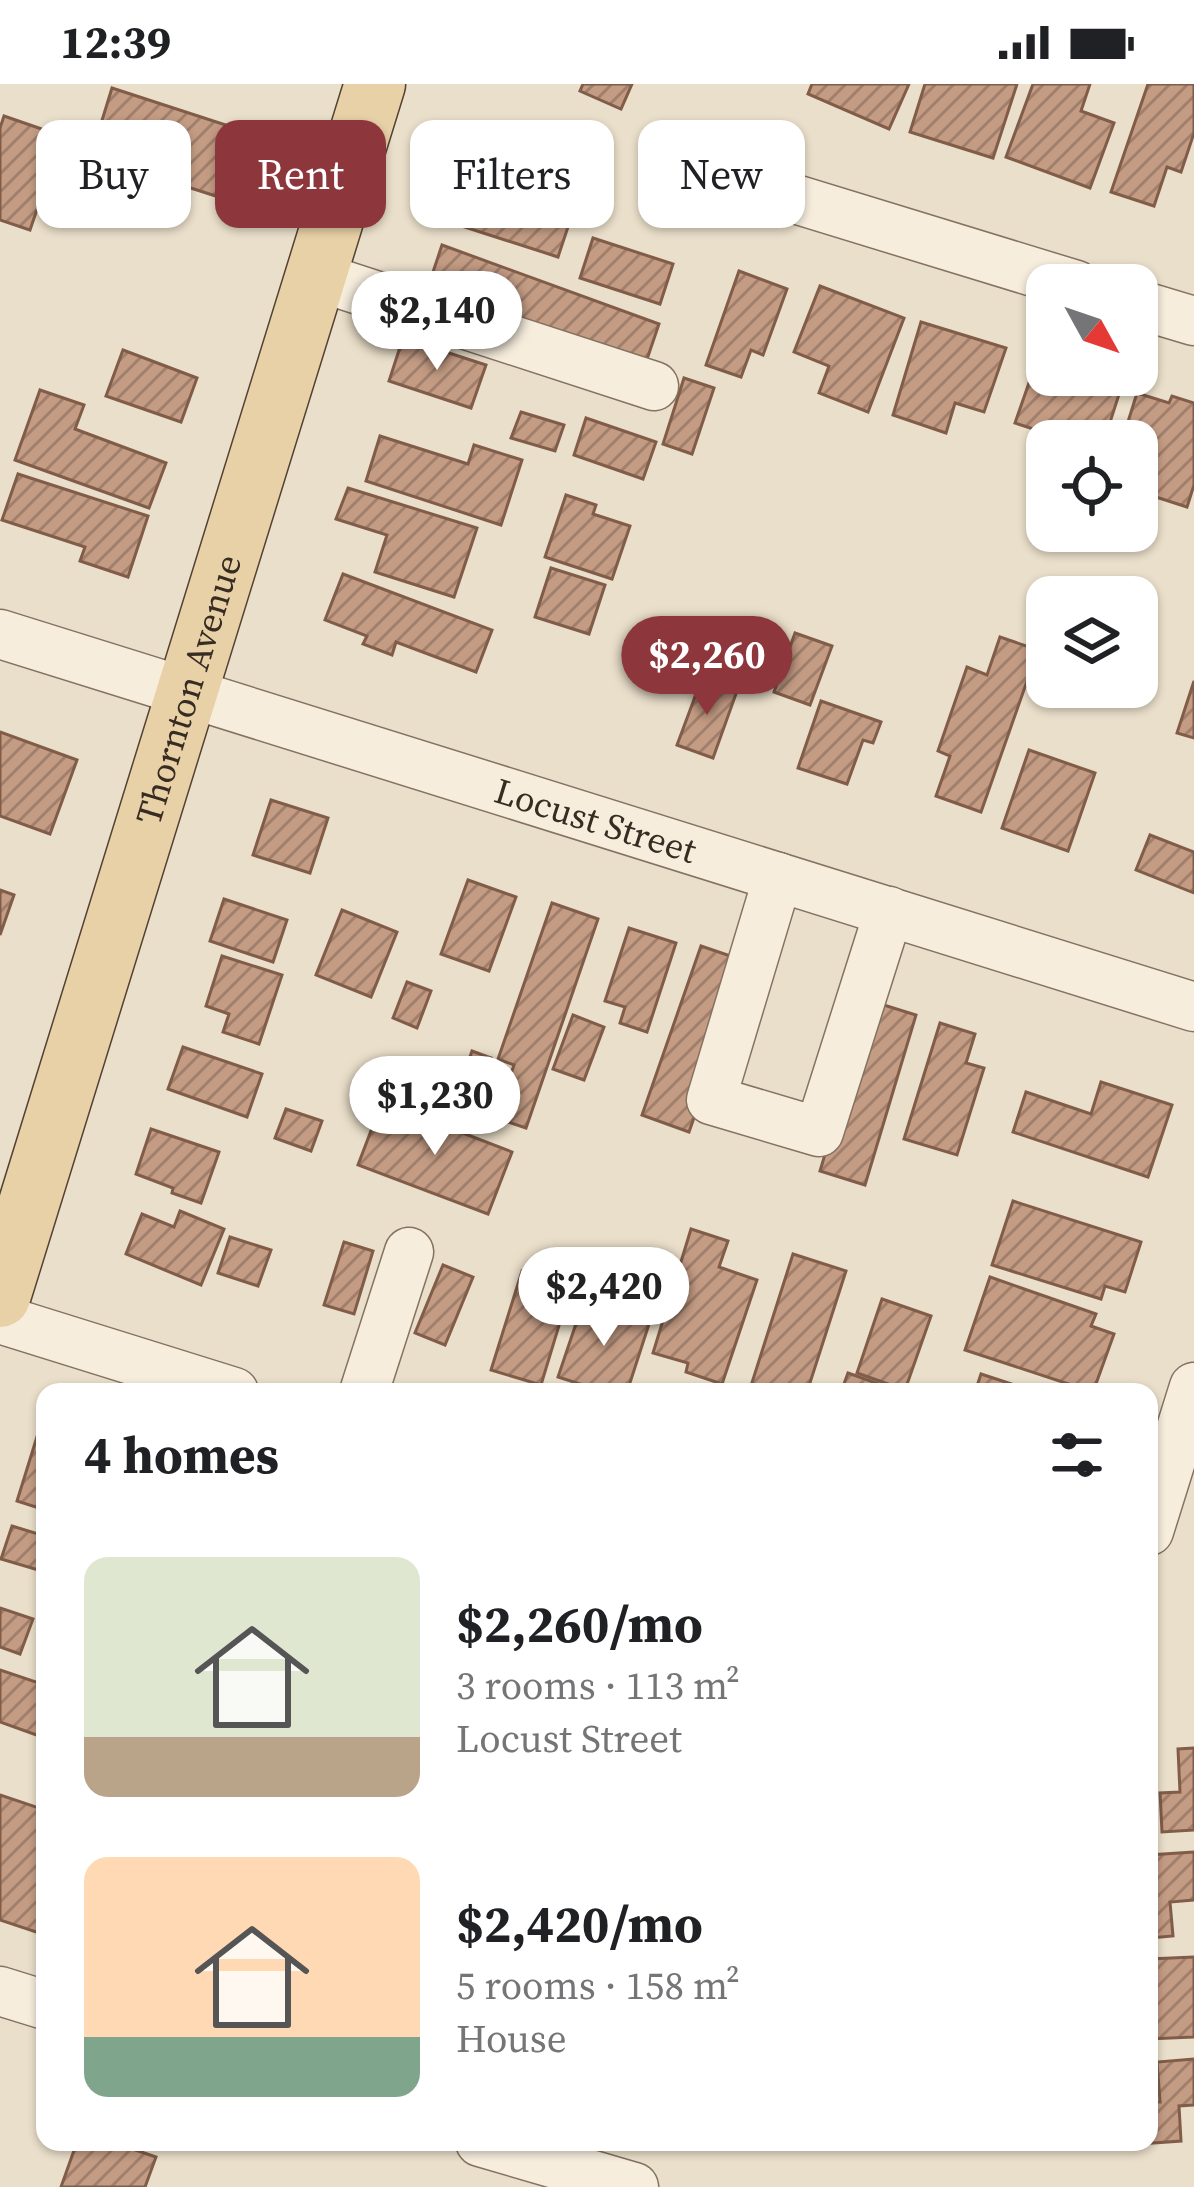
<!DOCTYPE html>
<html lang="en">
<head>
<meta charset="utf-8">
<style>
	body { margin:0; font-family:"Source Serif 4",serif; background:#f6f6f6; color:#202124; height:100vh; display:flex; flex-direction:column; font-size:45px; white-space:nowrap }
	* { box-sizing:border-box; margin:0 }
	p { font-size:39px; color:#757577 }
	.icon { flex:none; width:66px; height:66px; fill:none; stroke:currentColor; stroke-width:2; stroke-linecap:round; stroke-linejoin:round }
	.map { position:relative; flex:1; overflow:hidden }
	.drawer { position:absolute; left:36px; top:1299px; width:1122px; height:768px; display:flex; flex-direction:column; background:#fff; border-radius:24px; box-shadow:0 3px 9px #0004 }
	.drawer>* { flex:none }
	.banner { position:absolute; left:36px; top:36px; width:1122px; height:108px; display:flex; gap:24px }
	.needle { width:78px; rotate:130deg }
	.buttons { position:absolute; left:1026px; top:180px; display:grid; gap:24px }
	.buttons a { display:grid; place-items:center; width:132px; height:132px; border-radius:24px; background:#fff; box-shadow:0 3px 9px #0004; font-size:60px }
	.price { position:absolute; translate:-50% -102px; padding:0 27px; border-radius:42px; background:#fff; color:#222; font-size:39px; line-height:78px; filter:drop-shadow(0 3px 6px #0008) }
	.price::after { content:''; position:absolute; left:50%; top:72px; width:36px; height:27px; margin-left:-18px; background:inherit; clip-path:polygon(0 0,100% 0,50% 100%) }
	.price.on { background:#8d373c; color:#fff }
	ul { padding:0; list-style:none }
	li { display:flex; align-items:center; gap:36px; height:300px; padding:0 48px }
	li span { display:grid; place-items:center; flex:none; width:336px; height:240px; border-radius:24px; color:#555 }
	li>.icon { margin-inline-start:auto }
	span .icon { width:144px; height:144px; fill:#fffc; stroke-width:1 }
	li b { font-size:51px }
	h2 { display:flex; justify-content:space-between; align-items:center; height:144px; padding:0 48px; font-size:51px }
	.chip { padding:0 42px; border-radius:24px; background:#fff; box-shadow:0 3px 9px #0004; font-size:42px; line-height:108px }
	.chip.on { background:#8d373c; color:#fff }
	.status { display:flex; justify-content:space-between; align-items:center; height:84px; padding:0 60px; background:#fff; direction:ltr }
	.status svg { height:33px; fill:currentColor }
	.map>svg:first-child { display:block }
	.building { fill:url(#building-hatch); stroke:#815d49; stroke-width:3 }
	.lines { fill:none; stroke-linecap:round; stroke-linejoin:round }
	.minor-casing { stroke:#857260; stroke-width:51 }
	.major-casing { stroke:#534134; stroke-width:63 }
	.minor { stroke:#f6eddd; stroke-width:48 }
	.major { stroke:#e8d1a7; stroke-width:60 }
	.labels { text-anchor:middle; stroke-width:10; stroke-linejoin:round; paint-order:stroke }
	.street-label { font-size:36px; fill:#372b22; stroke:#f2ead9 }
</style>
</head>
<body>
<div class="status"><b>12:39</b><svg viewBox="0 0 49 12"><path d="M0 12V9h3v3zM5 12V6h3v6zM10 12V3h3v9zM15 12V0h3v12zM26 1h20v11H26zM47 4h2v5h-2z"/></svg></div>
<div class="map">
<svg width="1194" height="2103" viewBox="0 0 1194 2103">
	<defs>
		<pattern id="building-hatch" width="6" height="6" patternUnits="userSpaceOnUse" patternTransform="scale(3)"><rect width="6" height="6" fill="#c49c84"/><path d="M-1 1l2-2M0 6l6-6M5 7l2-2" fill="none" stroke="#a07f6c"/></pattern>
	</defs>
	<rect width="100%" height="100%" fill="#eadfca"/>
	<g class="building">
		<path d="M583,0H632L621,25L580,7Z"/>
		<path d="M812,0H909L889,45L808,10Z"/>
		<path d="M925,0H1017L993,74L910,48Z"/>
		<path d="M1033,0H1090L1081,27L1114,39L1090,104L1006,73Z"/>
		<path d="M1148,0H1194V49L1181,88L1167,83L1154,122L1111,108Z"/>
		<path d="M112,4L272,56L250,123L91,72Z"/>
		<path d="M4,32L62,52L30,146L0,136V44Z"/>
		<path d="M466,74L579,110L558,173L446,137Z"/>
		<path d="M593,154L673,180L660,220L580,194Z"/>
		<path d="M442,161L659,240L644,284L492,229L497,217L431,194Z"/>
		<path d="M739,187L787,205L763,271L751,266L741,293L706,281Z"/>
		<path d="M820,202L904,234L868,328L819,309L829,282L794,268Z"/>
		<path d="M921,238L1006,264L984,328L955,319L946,349L893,331Z"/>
		<path d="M403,254L486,281L471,324L389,297Z"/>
		<path d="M123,266L197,294L181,338L106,312Z"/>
		<path d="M1038,273L1047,276V291H1091L1122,301L1104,357H1050L1052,351L1015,339Z"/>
		<path d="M684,294L714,304L692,370L663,360Z"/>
		<path d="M40,306L84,321L75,345L166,379L149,424L15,376Z"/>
		<path d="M1137,309L1169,319L1172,312L1194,319V401L1187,423L1137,407V357H1122Z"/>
		<path d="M521,328L564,341L555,367L511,354Z"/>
		<path d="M586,334L656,358L643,395L574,371Z"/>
		<path d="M380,352L468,380L474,361L522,376L501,441L366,397Z"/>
		<path d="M18,390L148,432L128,493L80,477L85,463L2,436Z"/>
		<path d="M348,404L477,444L454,513L375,488L387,451L336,435Z"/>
		<path d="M566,411L596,421L593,430L630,442L612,495L545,473Z"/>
		<path d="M551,484L605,501L589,550L535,533Z"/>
		<path d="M343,490L492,546L476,588L396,558L392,571L363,560L367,552L325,536Z"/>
		<path d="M795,549L832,562L810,621L774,608Z"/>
		<path d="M1000,553L1038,566L981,728L936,712L950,672L938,667L967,583L987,591Z"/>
		<path d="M702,594L737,607L713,674L677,661Z"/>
		<path d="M1194,597V654L1177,649Z"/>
		<path d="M821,617L881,638L873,659L863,656L847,700L798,684Z"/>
		<path d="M0,648L77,676L50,750L0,732Z"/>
		<path d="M1029,666L1095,689L1068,767L1002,744Z"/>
		<path d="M271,716L328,734L310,789L253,771Z"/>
		<path d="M1150,751L1194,768V809L1136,786Z"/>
		<path d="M468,796L516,813L489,887L441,870Z"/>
		<path d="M0,806L14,811L0,851Z"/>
		<path d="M224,815L287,836L273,878L210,857Z"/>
		<path d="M552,819L598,835L526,1044L454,1020L472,967L491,974L484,996L506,1004L514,981L498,975Z"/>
		<path d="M342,826L397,848L371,913L316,891Z"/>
		<path d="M629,844L676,859L647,948L620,939L625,923L605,917Z"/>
		<path d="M701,862L748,878L689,1048L642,1031Z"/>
		<path d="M222,872L282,891L259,960L223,948L229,930L206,922Z"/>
		<path d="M407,898L431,907L417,944L393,934Z"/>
		<path d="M871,917L916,931L865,1101L820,1087Z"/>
		<path d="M573,931L604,943L584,996L553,985Z"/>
		<path d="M940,939L975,950L966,979L984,984L957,1071L904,1055Z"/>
		<path d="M183,963L262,990L247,1033L168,1005Z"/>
		<path d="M1101,998L1172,1021L1148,1093L1013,1048L1026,1008L1091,1030Z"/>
		<path d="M382,1018L512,1068L488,1130L358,1081Z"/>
		<path d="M286,1025L322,1037L311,1067L275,1054Z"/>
		<path d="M151,1045L219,1068L201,1119L172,1109L173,1104L136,1090Z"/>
		<path d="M1013,1117L1141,1158L1125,1208L1105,1202L1101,1215L992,1181Z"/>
		<path d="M180,1127L224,1145L201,1201L126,1170L142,1130L174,1143Z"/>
		<path d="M691,1145L728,1157L719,1183L757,1196L722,1300L686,1288L688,1279L653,1269Z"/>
		<path d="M230,1153L271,1166L258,1202L218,1189Z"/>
		<path d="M344,1158L373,1167L354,1230L324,1221Z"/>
		<path d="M793,1170L846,1187L807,1308H749Z"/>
		<path d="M443,1181L473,1193L445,1261L415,1249Z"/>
		<path d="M522,1187L559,1199L552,1221L564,1225L541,1301L491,1286Z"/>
		<path d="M990,1193L1096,1230L1091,1242L1114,1250L1093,1308L965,1266Z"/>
		<path d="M882,1215L931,1232L905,1306L857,1289Z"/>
		<path d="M584,1216L650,1237L627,1308H605L558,1293Z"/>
		<path d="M848,1289L893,1305L892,1308H841Z"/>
		<path d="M981,1290L1036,1308H975Z"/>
		<path d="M45,1327V1426L17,1417Z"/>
		<path d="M12,1442L45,1452V1488L1,1475Z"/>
		<path d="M0,1524L33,1535L20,1570L0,1563Z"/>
		<path d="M0,1586L45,1601V1654L0,1638Z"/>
		<path d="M1194,1664V1746L1162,1748L1160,1709L1180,1708L1178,1665Z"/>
		<path d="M0,1711L45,1726V1851L0,1836Z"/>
		<path d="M1194,1768V1816L1170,1818L1173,1852L1149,1854V1771Z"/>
		<path d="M1194,1873V1953L1149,1955V1875Z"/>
		<path d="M1194,1975V2021L1179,2022L1181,2057L1139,2060L1149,2058V2018H1160L1157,1978Z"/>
		<path d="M77,2058H112L156,2073L145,2103H61Z"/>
	</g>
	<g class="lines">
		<defs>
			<g id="minor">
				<path d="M723,93L1076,201"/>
				<path d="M316,192L654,302"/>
				<path d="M1137,220L1194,237"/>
				<path id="s1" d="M0,550L1194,923"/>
				<path d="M778,793L711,1016L819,1048L889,827"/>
				<path d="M0,1235L234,1308"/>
				<path d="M364,1308L409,1168"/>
				<path d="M1149,1447L1194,1303"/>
				<path d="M0,1907L45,1921"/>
				<path d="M480,2058L634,2103"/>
			</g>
			<g id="major">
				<path id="s2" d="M0,1213L375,0"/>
			</g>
		</defs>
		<use href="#minor" class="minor-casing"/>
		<use href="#major" class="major-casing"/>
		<use href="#minor" class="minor"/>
		<use href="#major" class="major"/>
	</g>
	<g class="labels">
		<g class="street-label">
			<text dy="13" stroke="none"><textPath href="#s2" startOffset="636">Thornton Avenue</textPath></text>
			<text dy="13" stroke="none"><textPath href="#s1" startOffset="624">Locust Street</textPath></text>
		</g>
	</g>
</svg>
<div class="buttons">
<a><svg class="needle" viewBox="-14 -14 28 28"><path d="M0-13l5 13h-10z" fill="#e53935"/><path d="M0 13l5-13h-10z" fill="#757577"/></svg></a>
<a><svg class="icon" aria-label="locate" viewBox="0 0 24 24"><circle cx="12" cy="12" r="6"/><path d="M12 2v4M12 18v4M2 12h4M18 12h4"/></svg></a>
<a><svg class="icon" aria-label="layers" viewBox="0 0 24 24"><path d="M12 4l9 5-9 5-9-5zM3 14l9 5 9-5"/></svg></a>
</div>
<b class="price" style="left:437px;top:289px">$2,140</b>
<b class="price on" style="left:707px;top:634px">$2,260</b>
<b class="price" style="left:435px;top:1074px">$1,230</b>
<b class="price" style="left:604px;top:1265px">$2,420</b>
<div class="banner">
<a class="chip">Buy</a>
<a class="chip on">Rent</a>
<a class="chip">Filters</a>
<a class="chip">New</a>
</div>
<section class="drawer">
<h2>4 homes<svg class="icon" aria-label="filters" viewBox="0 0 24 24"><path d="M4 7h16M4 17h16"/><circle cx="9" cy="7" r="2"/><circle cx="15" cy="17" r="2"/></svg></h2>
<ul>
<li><span style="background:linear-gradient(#dfe7d0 75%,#b9a48a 0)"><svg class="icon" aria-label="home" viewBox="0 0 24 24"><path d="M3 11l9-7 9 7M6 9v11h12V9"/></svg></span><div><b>$2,260/mo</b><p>3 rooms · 113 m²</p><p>Locust Street</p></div></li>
<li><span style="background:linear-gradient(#ffd9b3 75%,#7fa58c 0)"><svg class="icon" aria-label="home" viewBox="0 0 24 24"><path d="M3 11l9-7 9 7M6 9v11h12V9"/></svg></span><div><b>$2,420/mo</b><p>5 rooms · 158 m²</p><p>House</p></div></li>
</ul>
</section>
</div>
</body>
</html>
